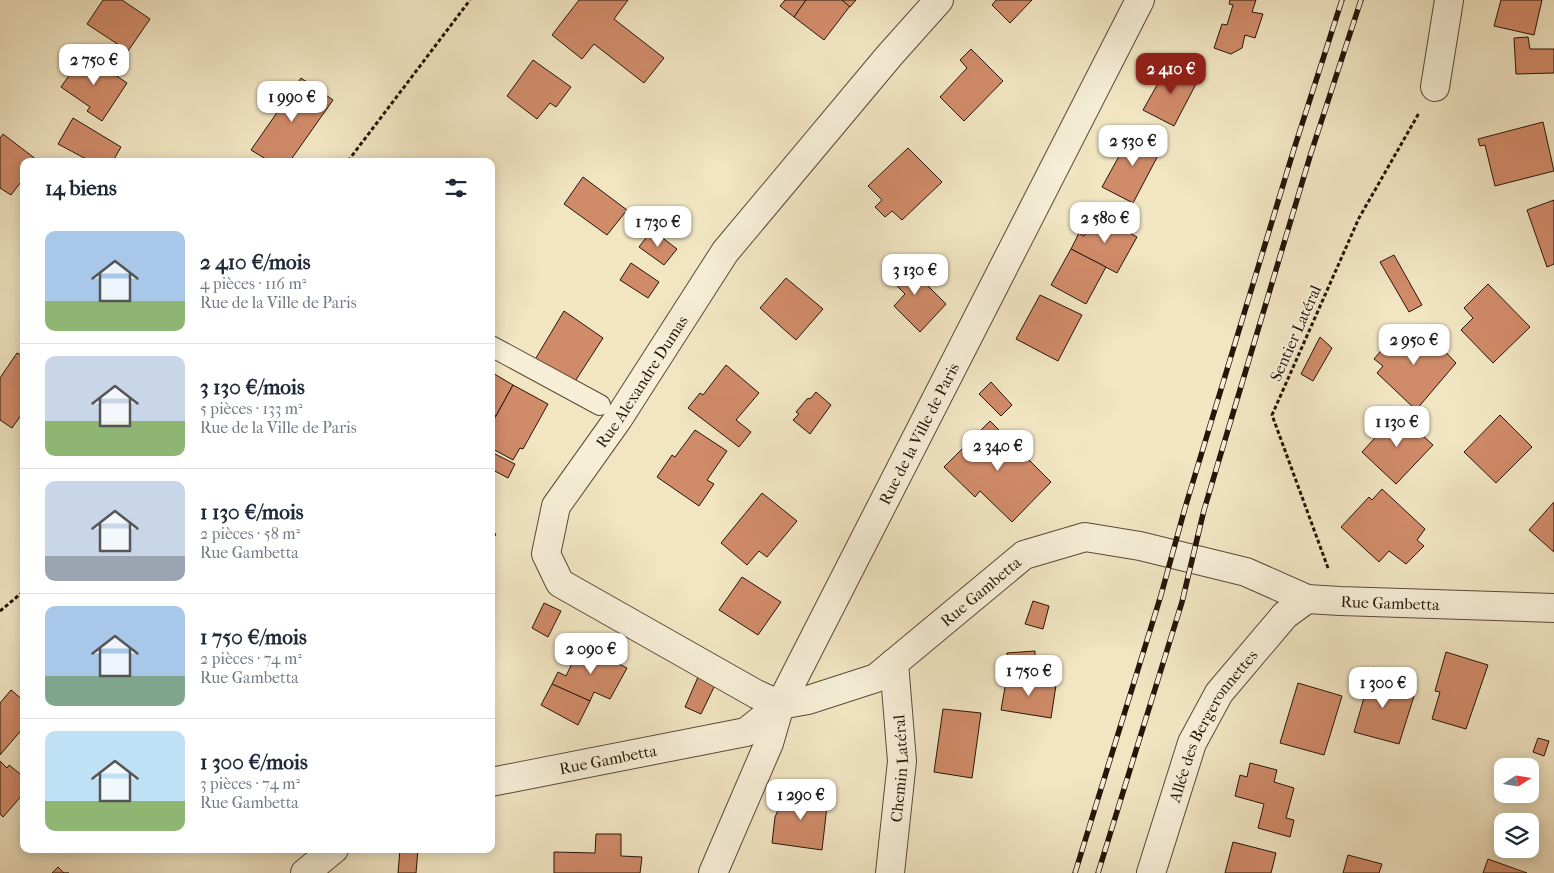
<!DOCTYPE html>
<html lang="fr">
<head>
<meta charset="utf-8">
<style>
	body { margin:0; font-family:"IM FELL French Canon",serif; background:#f6f6f7; color:#1f2937; height:100vh; display:flex; flex-direction:column; font-size:19px; white-space:nowrap }
	* { box-sizing:border-box; margin:0 }
	p { font-size:16px; color:#747a83 }
	.icon { flex:none; width:28px; height:28px; fill:none; stroke:currentColor; stroke-width:2; stroke-linecap:round; stroke-linejoin:round }
	.map { position:relative; flex:1; overflow:hidden }
	.panel { position:absolute; left:20px; top:158px; width:475px; height:695px; display:flex; flex-direction:column; background:#fff; border-radius:10px; box-shadow:0 2px 12px #0003 }
	.panel>* { flex:none }
	.needle { width:32px; rotate:78deg }
	.fabs { position:absolute; left:1494px; top:758px; display:grid; gap:10px }
	.fabs a { display:grid; place-items:center; width:45px; height:45px; border-radius:10px; background:#fff; box-shadow:0 2px 12px #0003; font-size:25px }
	.price { position:absolute; translate:-50% -42px; padding:0 11px; border-radius:10px; background:#fff; color:#222; font-size:16px; line-height:32px; filter:drop-shadow(0 1px 2px #0008) }
	.price::after { content:''; position:absolute; left:50%; top:30px; width:15px; height:11px; margin-left:-8px; background:inherit; clip-path:polygon(0 0,100% 0,50% 100%) }
	.price.selected { background:#8f2418; color:#fff }
	ul { padding:0; list-style:none }
	li { display:flex; align-items:center; gap:15px; height:125px; padding:0 25px }
	li+li { border-top:1px solid #e0e1e3 }
	li span { display:grid; place-items:center; flex:none; width:140px; height:100px; border-radius:10px; color:#555 }
	li>.icon { margin-inline-start:auto }
	span .icon { width:60px; height:60px; fill:#fffc; stroke-width:1 }
	li b { font-size:21px }
	h2 { display:flex; justify-content:space-between; align-items:center; height:60px; padding:0 25px; font-size:21px }
	.map>svg:first-child { display:block }
	.building { fill:#d08b69; stroke:#261509 }
	.lines { fill:none; stroke-linecap:round; stroke-linejoin:round }
	.lane-casing { stroke:#594937; stroke-width:22 }
	.street-casing { stroke:#594937; stroke-width:30 }
	.path { stroke:#261509; stroke-width:3; stroke-dasharray:4 2.5; stroke-linecap:butt }
	.lane { stroke:#f6eed7; stroke-width:20 }
	.street { stroke:#f6eed7; stroke-width:28 }
	.rail-casing { stroke:#261509; stroke-width:5.5 }
	.rail { stroke:#f6eed7; stroke-width:4; stroke-dasharray:11; stroke-linecap:butt }
	.labels { text-anchor:middle; stroke-width:4; stroke-linejoin:round; paint-order:stroke }
	.street-label { font-size:16px; fill:#261509; stroke:#f6eed7 }
</style>
</head>
<body>
<div class="map">
<svg width="1554" height="873" viewBox="0 0 1554 873">
	<rect width="100%" height="100%" fill="#f1e5c2"/>
	<filter id="stains"><feTurbulence type="fractalNoise" baseFrequency=".004" numOctaves="4"/><feColorMatrix values="0 0 0 0 .2 0 0 0 0 .09 0 0 0 0 .02 0 0 0 .5 -.17"/></filter>
	<radialGradient id="worn" r=".72"><stop offset=".6" stop-color="#630" stop-opacity="0"/><stop offset="1" stop-color="#630" stop-opacity=".3"/></radialGradient>
	<g class="building">
		<path d="M103,0H122L150,19L128,51L87,24Z"/>
		<path d="M579,0H628L614,19L664,58L644,83L594,44L582,59L552,35Z"/>
		<path d="M785,0H806L794,17L780,6Z"/>
		<path d="M806,0H842L850,6L824,40L794,17Z"/>
		<path d="M842,0H856L850,7Z"/>
		<path d="M996,0H1032L1010,23L992,5Z"/>
		<path d="M1230,0H1256L1252,12L1263,14L1255,38L1245,35L1242,48L1231,54L1214,48L1222,24L1227,25L1233,5L1229,4Z"/>
		<path d="M1501,0H1542L1534,35L1494,26Z"/>
		<path d="M1528,37L1530,49H1554V73L1516,74L1514,38Z"/>
		<path d="M971,49L1003,81L964,121L940,97L967,68L960,60Z"/>
		<path d="M84,54L127,83L102,121L87,111L90,107L61,87Z"/>
		<path d="M533,60L571,87L556,107L550,103L537,119L507,96Z"/>
		<path d="M1169,64L1196,78L1197,82L1174,126L1143,110Z"/>
		<path d="M301,78L333,100L290,161H269L251,150Z"/>
		<path d="M73,118L121,147L113,161H90L58,144Z"/>
		<path d="M1543,122L1554,171L1495,186L1485,145L1480,146L1478,139Z"/>
		<path d="M1133,131L1163,146L1133,203L1102,187Z"/>
		<path d="M3,134L37,160L36,161H24V178L11,195L0,188V138Z"/>
		<path d="M908,148L942,182L902,220L892,211L885,217L875,207L882,200L868,186Z"/>
		<path d="M583,177L627,210L607,235L564,204Z"/>
		<path d="M1554,200V264L1547,267L1527,210Z"/>
		<path d="M1095,214L1137,237L1117,273L1071,249L1079,233L1084,236Z"/>
		<path d="M652,230L677,249L664,265L639,247Z"/>
		<path d="M1071,249L1106,267L1086,304L1051,285Z"/>
		<path d="M1394,255L1422,305L1409,312L1380,262Z"/>
		<path d="M900,258L946,304L920,332L894,306L905,294L885,274Z"/>
		<path d="M631,263L659,282L648,298L620,280Z"/>
		<path d="M786,278L823,309L796,340L760,308Z"/>
		<path d="M1488,284L1530,327L1493,363L1461,330L1473,318L1464,308Z"/>
		<path d="M1040,295L1082,315L1058,361L1016,339Z"/>
		<path d="M564,311L603,338L572,386L533,363Z"/>
		<path d="M1419,324L1456,363L1416,410L1377,373L1383,366L1374,359L1390,340L1399,347Z"/>
		<path d="M1320,337L1332,348L1313,381L1301,374Z"/>
		<path d="M17,353L24,357V411L12,428L0,420V378Z"/>
		<path d="M726,365L759,393L736,420L751,432L739,447L688,408L700,393L703,395Z"/>
		<path d="M491,372L513,385L496,416L491,413Z"/>
		<path d="M991,382L1012,405L1001,416L979,394Z"/>
		<path d="M513,385L548,404L523,449L520,448L513,460L491,448V425Z"/>
		<path d="M816,392L831,405L810,434L793,420L799,414L796,412L807,399L811,398Z"/>
		<path d="M1398,413L1433,445L1396,484L1362,452Z"/>
		<path d="M1500,415L1532,447L1496,483L1464,452Z"/>
		<path d="M990,421L1051,482L1012,522L980,491L975,497L944,467Z"/>
		<path d="M695,430L727,451L707,480L714,484L699,506L657,477L672,455L675,457Z"/>
		<path d="M491,452L515,464L508,478L491,469Z"/>
		<path d="M1382,489L1425,529L1417,540L1424,546L1406,564L1389,551L1379,562L1341,527L1369,497L1372,500Z"/>
		<path d="M762,493L797,521L767,557L759,551L747,565L721,543Z"/>
		<path d="M1554,502V552L1529,530Z"/>
		<path d="M491,532L496,534L491,543Z"/>
		<path d="M742,577L781,602L758,635L719,610Z"/>
		<path d="M1033,601L1049,606L1043,629L1025,624Z"/>
		<path d="M544,603L561,611L548,637L532,628Z"/>
		<path d="M581,645L627,668L610,699L594,692L590,701L552,684L558,672L566,676Z"/>
		<path d="M1035,651V665L1008,667L1007,653Z"/>
		<path d="M1446,652L1488,665L1466,729L1432,719L1440,692L1435,691Z"/>
		<path d="M1373,667L1394,674L1390,689L1414,696L1399,744L1354,732Z"/>
		<path d="M1007,676L1056,685L1051,718L1001,710Z"/>
		<path d="M698,677L715,685L701,714L685,707Z"/>
		<path d="M1298,683L1342,696L1324,755L1280,743Z"/>
		<path d="M552,684L590,701L578,725L541,705Z"/>
		<path d="M11,690L24,701V727L0,755V703Z"/>
		<path d="M943,709L981,713L972,778L934,772Z"/>
		<path d="M1538,738L1549,741L1544,756L1533,752Z"/>
		<path d="M0,761L7,768L9,765L24,777V793L3,817L0,814Z"/>
		<path d="M1250,763L1277,770L1274,782L1294,788L1286,818L1294,820L1290,837L1258,828L1264,804L1235,796L1240,775L1247,777Z"/>
		<path d="M786,792L828,797L822,850L772,843L775,817Z"/>
		<path d="M596,834H621V856L642,857L640,873H554V852L595,853Z"/>
		<path d="M1233,842L1276,853L1271,873H1225Z"/>
		<path d="M400,849H418L416,873H398Z"/>
		<path d="M1348,855L1382,864L1379,873H1343Z"/>
		<path d="M1488,859L1527,873H1483Z"/>
		<path d="M58,867L64,873H69H52Z"/>
	</g>
	<g class="lines">
		<defs>
			<path id="lane" d="M491,346L600,405"/>
			<g id="street">
				<path d="M1435,87L1449,0"/>
				<path id="s1" d="M780,705L756,694L560,583L546,554L556,506L618,419L725,252L889,56L939,0"/>
				<path id="s2" d="M491,782L746,732L780,705L808,700L876,678L1024,555L1085,537L1140,546L1246,572L1307,599L1340,601L1554,608"/>
				<path d="M305,873L334,849"/>
				<path id="s3" d="M713,873L769,743L780,705L1140,0"/>
				<path id="s4" d="M890,873L902,761L894,663"/>
				<path id="s5" d="M1151,873L1192,743L1219,693L1285,615L1307,599"/>
			</g>
		</defs>
		<use href="#lane" class="lane-casing"/>
		<use href="#street" class="street-casing"/>
		<g class="path">
			<path d="M348,161L470,0"/>
			<path d="M1328,568L1272,415L1359,218L1419,113"/>
			<path d="M0,611L24,591"/>
		</g>
		<use href="#lane" class="lane"/>
		<use href="#street" class="street"/>
		<defs>
			<g id="rail">
				<path d="M1075,873L1161,595L1185,508L1294,149L1342,0"/>
				<path d="M1098,873L1182,602L1204,510L1311,153L1361,0"/>
			</g>
		</defs>
		<use href="#rail" class="rail-casing"/>
		<use href="#rail" class="rail"/>
	</g>
	<g class="labels">
		<g class="street-label">
			<text transform="translate(1295 333) rotate(-66)" y="6">Sentier Latéral</text>
			<text dy="6" stroke="none"><textPath href="#s1" startOffset="484">Rue Alexandre Dumas</textPath></text>
			<text dy="6" stroke="none"><textPath href="#s3" startOffset="486">Rue de la Ville de Paris</textPath></text>
			<text dy="6" stroke="none"><textPath href="#s2" startOffset="539">Rue Gambetta</textPath></text>
			<text dy="6" stroke="none"><textPath href="#s2" startOffset="974">Rue Gambetta</textPath></text>
			<text dy="6" stroke="none"><textPath href="#s5" startOffset="161">Allée des Bergeronnettes</textPath></text>
			<text dy="6" stroke="none"><textPath href="#s2" startOffset="119">Rue Gambetta</textPath></text>
			<text dy="6" stroke="none"><textPath href="#s4" startOffset="105">Chemin Latéral</textPath></text>
		</g>
	</g>
	<rect width="100%" height="100%" filter="url(#stains)"/>
	<rect width="100%" height="100%" fill="url(#worn)"/>
</svg>
<div class="fabs">
<a><svg class="needle" viewBox="-14 -14 28 28"><path d="M0-13l5 13h-10z" fill="#e53935"/><path d="M0 13l5-13h-10z" fill="#747a83"/></svg></a>
<a><svg class="icon" aria-label="layers" viewBox="0 0 24 24"><path d="M12 4l9 5-9 5-9-5zM3 14l9 5 9-5"/></svg></a>
</div>
<b class="price" style="left:94px;top:86px">2 750 €</b>
<b class="price selected" style="left:1171px;top:95px">2 410 €</b>
<b class="price" style="left:292px;top:123px">1 990 €</b>
<b class="price" style="left:1133px;top:167px">2 530 €</b>
<b class="price" style="left:1105px;top:244px">2 580 €</b>
<b class="price" style="left:658px;top:248px">1 730 €</b>
<b class="price" style="left:915px;top:296px">3 130 €</b>
<b class="price" style="left:1414px;top:366px">2 950 €</b>
<b class="price" style="left:1397px;top:448px">1 130 €</b>
<b class="price" style="left:998px;top:472px">2 340 €</b>
<b class="price" style="left:591px;top:675px">2 090 €</b>
<b class="price" style="left:1029px;top:697px">1 750 €</b>
<b class="price" style="left:1383px;top:709px">1 300 €</b>
<b class="price" style="left:801px;top:821px">1 290 €</b>
<section class="panel">
<h2>14 biens<svg class="icon" aria-label="filters" viewBox="0 0 24 24"><path d="M4 7h16M4 17h16"/><circle cx="9" cy="7" r="2"/><circle cx="15" cy="17" r="2"/></svg></h2>
<ul>
<li><span style="background:linear-gradient(#a9c7e8 70%,#8fb573 0)"><svg class="icon" aria-label="home" viewBox="0 0 24 24"><path d="M3 11l9-7 9 7M6 9v11h12V9"/></svg></span><div><b>2 410 €/mois</b><p>4 pièces · 116 m²</p><p>Rue de la Ville de Paris</p></div></li>
<li><span style="background:linear-gradient(#c9d6e8 65%,#8fb573 0)"><svg class="icon" aria-label="home" viewBox="0 0 24 24"><path d="M3 11l9-7 9 7M6 9v11h12V9"/></svg></span><div><b>3 130 €/mois</b><p>5 pièces · 133 m²</p><p>Rue de la Ville de Paris</p></div></li>
<li><span style="background:linear-gradient(#c9d6e8 75%,#9aa5b1 0)"><svg class="icon" aria-label="home" viewBox="0 0 24 24"><path d="M3 11l9-7 9 7M6 9v11h12V9"/></svg></span><div><b>1 130 €/mois</b><p>2 pièces · 58 m²</p><p>Rue Gambetta</p></div></li>
<li><span style="background:linear-gradient(#a9c7e8 70%,#7fa58c 0)"><svg class="icon" aria-label="home" viewBox="0 0 24 24"><path d="M3 11l9-7 9 7M6 9v11h12V9"/></svg></span><div><b>1 750 €/mois</b><p>2 pièces · 74 m²</p><p>Rue Gambetta</p></div></li>
<li><span style="background:linear-gradient(#bfe0f5 70%,#8fb573 0)"><svg class="icon" aria-label="home" viewBox="0 0 24 24"><path d="M3 11l9-7 9 7M6 9v11h12V9"/></svg></span><div><b>1 300 €/mois</b><p>3 pièces · 74 m²</p><p>Rue Gambetta</p></div></li>
</ul>
</section>
</div>
</body>
</html>
